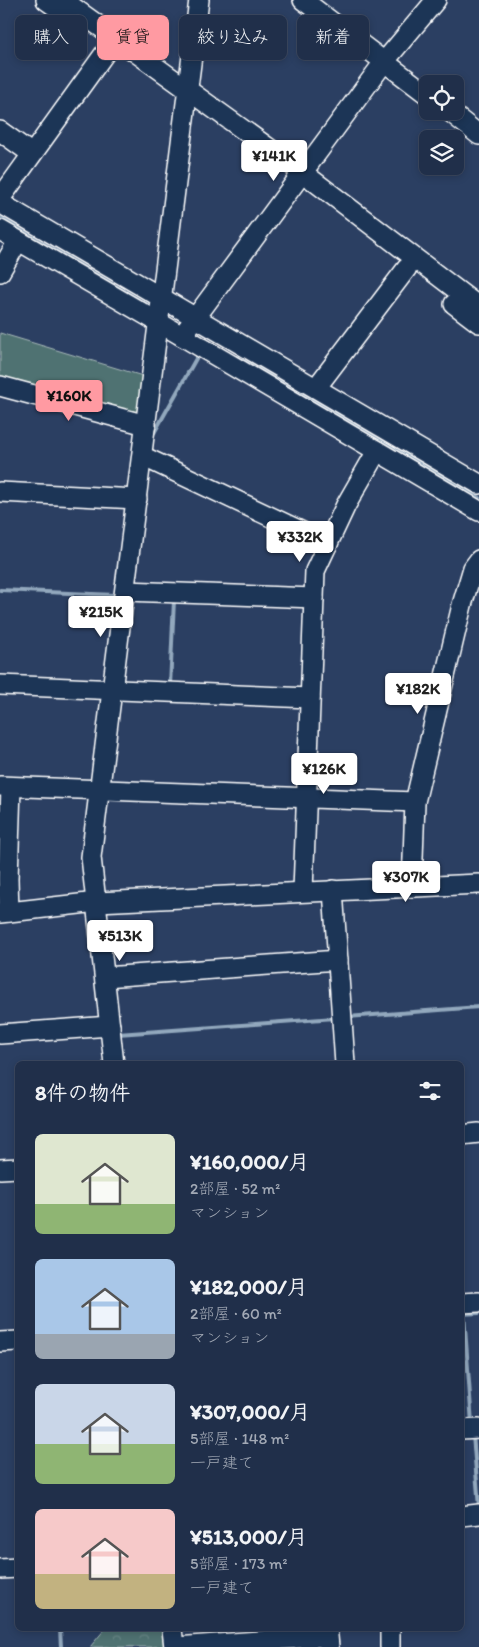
<!DOCTYPE html>
<html lang="ja">
<head>
<meta charset="utf-8">
<style>
	body { margin:0; font-family:Itim,"Klee One",sans-serif; background:#2d3b54; color:#f1f3f6; height:100vh; display:flex; flex-direction:column; font-size:19px; white-space:nowrap }
	* { box-sizing:border-box; margin:0 }
	p { font-size:16px; color:#a2a9b5 }
	.icon { flex:none; width:28px; height:28px; fill:none; stroke:currentColor; stroke-width:2; stroke-linecap:round; stroke-linejoin:round }
	.map { position:relative; flex:1; overflow:hidden }
	.drawer { position:absolute; left:15px; top:1061px; width:449px; height:570px; display:flex; flex-direction:column; background:#202f4a; border-radius:8px; box-shadow:0 2px 8px #0003,0 0 0 1px #3d4a62 }
	.drawer>* { flex:none }
	.hud { position:absolute; left:15px; top:15px; width:450px; height:45px; display:flex; gap:10px }
	.buttons { position:absolute; left:419px; top:75px; display:grid; gap:10px }
	.buttons a { display:grid; place-items:center; width:45px; height:45px; border-radius:8px; background:#202f4a; box-shadow:0 2px 8px #0003,0 0 0 1px #3d4a62; font-size:25px }
	.price { position:absolute; translate:-50% -42px; padding:0 11px; border-radius:5px; background:#fff; color:#222; font-size:16px; line-height:32px; filter:drop-shadow(0 1px 2px #0008) }
	.price::after { content:''; position:absolute; left:50%; top:30px; width:15px; height:11px; margin-left:-8px; background:inherit; clip-path:polygon(0 0,100% 0,50% 100%) }
	.price.selected { background:#ff9aa2; color:#111 }
	ul { padding:0; list-style:none }
	li { display:flex; align-items:center; gap:15px; height:125px; padding:0 20px }
	li span { display:grid; place-items:center; flex:none; width:140px; height:100px; border-radius:8px; color:#555 }
	li>.icon { margin-inline-start:auto }
	span .icon { width:60px; height:60px; fill:#fffc; stroke-width:1 }
	li b { font-size:21px }
	h2 { display:flex; justify-content:space-between; align-items:center; height:60px; padding:0 20px; font-size:21px }
	.pill { padding:0 18px; border-radius:8px; background:#202f4a; box-shadow:0 2px 8px #0003,0 0 0 1px #3d4a62; font-size:18px; line-height:45px }
	.pill.selected { background:#ff9aa2; color:#111 }
	.map>svg:first-child { display:block }
	.green { fill:#4f7272; stroke:#a7b8b8 }
	.forest { fill:url(#forest-crowns); stroke:#a7b8b8 }
	.lines { fill:none; stroke-linecap:round; stroke-linejoin:round }
	.stream { stroke:#92a8bd; stroke-width:4 }
	.minor-casing { stroke:#fff; stroke-width:22 }
	.minor { stroke:#1d3557; stroke-width:19 }
</style>
</head>
<body>
<div class="map">
<svg width="479" height="1647" viewBox="0 0 479 1647">
	<defs>
		<pattern id="forest-crowns" width="20" height="18" patternUnits="userSpaceOnUse" patternTransform="scale(1.25)"><rect width="20" height="18" fill="#4f7272"/><path d="M2 6a3 3 0 1 1 6 0M12 15a3 3 0 1 1 6 0" fill="none" stroke="#698787"/></pattern>
	</defs>
	<rect width="100%" height="100%" fill="#2b3f62"/>
	<filter id="ink" filterUnits="userSpaceOnUse"><feTurbulence type="fractalNoise" baseFrequency=".02" numOctaves="2"/><feDisplacementMap in="SourceGraphic" scale="10" xChannelSelector="R" yChannelSelector="G"/><feConvolveMatrix kernelMatrix="1 2 1 2 8 2 1 2 1" color-interpolation-filters="sRGB"/></filter>
	<g filter="url(#ink)">
		<path class="green" d="M0,333L146,377L141,412L136,416L0,380Z"/>
		<path class="forest" d="M105,1629H167L169,1647H90Z"/>
		<g class="lines">
			<g class="stream">
				<path d="M0,218L151,307"/>
				<path d="M237,357L479,498"/>
				<path d="M154,433L198,355"/>
				<path d="M0,590L115,595"/>
				<path d="M170,686L174,600H172"/>
				<path d="M347,1017L479,1007"/>
				<path d="M118,1037V1034L335,1018"/>
				<path d="M461,1314L479,1313"/>
				<path d="M464,1314L472,1424"/>
				<path d="M473,1435L479,1507"/>
				<path d="M60,1629L61,1647"/>
			</g>
			<defs>
				<g id="minor">
					<path d="M46,0L70,17"/>
					<path d="M63,0L302,172L479,307"/>
					<path d="M303,0L428,95"/>
					<path d="M449,111L479,135"/>
					<path d="M0,131L32,154"/>
					<path d="M0,199L110,46"/>
					<path d="M0,203L479,484"/>
					<path d="M0,230L182,336L384,62L436,0"/>
					<path d="M0,272L18,241"/>
					<path d="M454,304L479,323"/>
					<path d="M182,336L479,511"/>
					<path d="M0,386L146,425"/>
					<path d="M316,388L407,268"/>
					<path d="M142,456L328,544"/>
					<path d="M0,492L137,499"/>
					<path d="M125,591L314,598"/>
					<path d="M0,685L310,698"/>
					<path d="M0,786L415,802"/>
					<path d="M412,886L415,802L462,605L473,568L479,560"/>
					<path d="M333,890L345,1064"/>
					<path d="M303,891L315,571L346,505L377,451"/>
					<path d="M9,912L8,879L11,787"/>
					<path d="M0,913L97,902L479,884"/>
					<path d="M105,977L338,960"/>
					<path d="M0,1034L110,1026"/>
					<path d="M114,1064L91,857L199,0"/>
					<path d="M461,1135L479,1133"/>
					<path d="M0,1169L18,1168"/>
					<path d="M461,1303L479,1302"/>
					<path d="M0,1342L18,1341"/>
					<path d="M461,1430L479,1429"/>
					<path d="M461,1516L479,1514"/>
					<path d="M0,1569L18,1568"/>
					<path d="M172,1629L174,1647"/>
					<path d="M390,1629V1647"/>
					<path d="M176,1647L328,1636L329,1647"/>
				</g>
			</defs>
			<use href="#minor" class="minor-casing"/>
			<use href="#minor" class="minor"/>
		</g>
	</g>
</svg>
<div class="buttons">
<a><svg class="icon" aria-label="locate" viewBox="0 0 24 24"><circle cx="12" cy="12" r="6"/><path d="M12 2v4M12 18v4M2 12h4M18 12h4"/></svg></a>
<a><svg class="icon" aria-label="layers" viewBox="0 0 24 24"><path d="M12 4l9 5-9 5-9-5zM3 14l9 5 9-5"/></svg></a>
</div>
<b class="price" style="left:274px;top:182px">¥141K</b>
<b class="price selected" style="left:69px;top:422px">¥160K</b>
<b class="price" style="left:300px;top:563px">¥332K</b>
<b class="price" style="left:101px;top:638px">¥215K</b>
<b class="price" style="left:418px;top:715px">¥182K</b>
<b class="price" style="left:324px;top:795px">¥126K</b>
<b class="price" style="left:406px;top:903px">¥307K</b>
<b class="price" style="left:120px;top:962px">¥513K</b>
<div class="hud">
<a class="pill">購入</a>
<a class="pill selected">賃貸</a>
<a class="pill">絞り込み</a>
<a class="pill">新着</a>
</div>
<section class="drawer">
<h2>8件の物件<svg class="icon" aria-label="filters" viewBox="0 0 24 24"><path d="M4 7h16M4 17h16"/><circle cx="9" cy="7" r="2"/><circle cx="15" cy="17" r="2"/></svg></h2>
<ul>
<li><span style="background:linear-gradient(#dfe7d0 70%,#8fb573 0)"><svg class="icon" aria-label="home" viewBox="0 0 24 24"><path d="M3 11l9-7 9 7M6 9v11h12V9"/></svg></span><div><b>¥160,000/月</b><p>2部屋 · 52 m²</p><p>マンション</p></div></li>
<li><span style="background:linear-gradient(#a9c7e8 75%,#9aa5b1 0)"><svg class="icon" aria-label="home" viewBox="0 0 24 24"><path d="M3 11l9-7 9 7M6 9v11h12V9"/></svg></span><div><b>¥182,000/月</b><p>2部屋 · 60 m²</p><p>マンション</p></div></li>
<li><span style="background:linear-gradient(#c9d6e8 60%,#8fb573 0)"><svg class="icon" aria-label="home" viewBox="0 0 24 24"><path d="M3 11l9-7 9 7M6 9v11h12V9"/></svg></span><div><b>¥307,000/月</b><p>5部屋 · 148 m²</p><p>一戸建て</p></div></li>
<li><span style="background:linear-gradient(#f6c9c9 65%,#c2b280 0)"><svg class="icon" aria-label="home" viewBox="0 0 24 24"><path d="M3 11l9-7 9 7M6 9v11h12V9"/></svg></span><div><b>¥513,000/月</b><p>5部屋 · 173 m²</p><p>一戸建て</p></div></li>
</ul>
</section>
</div>
</body>
</html>
